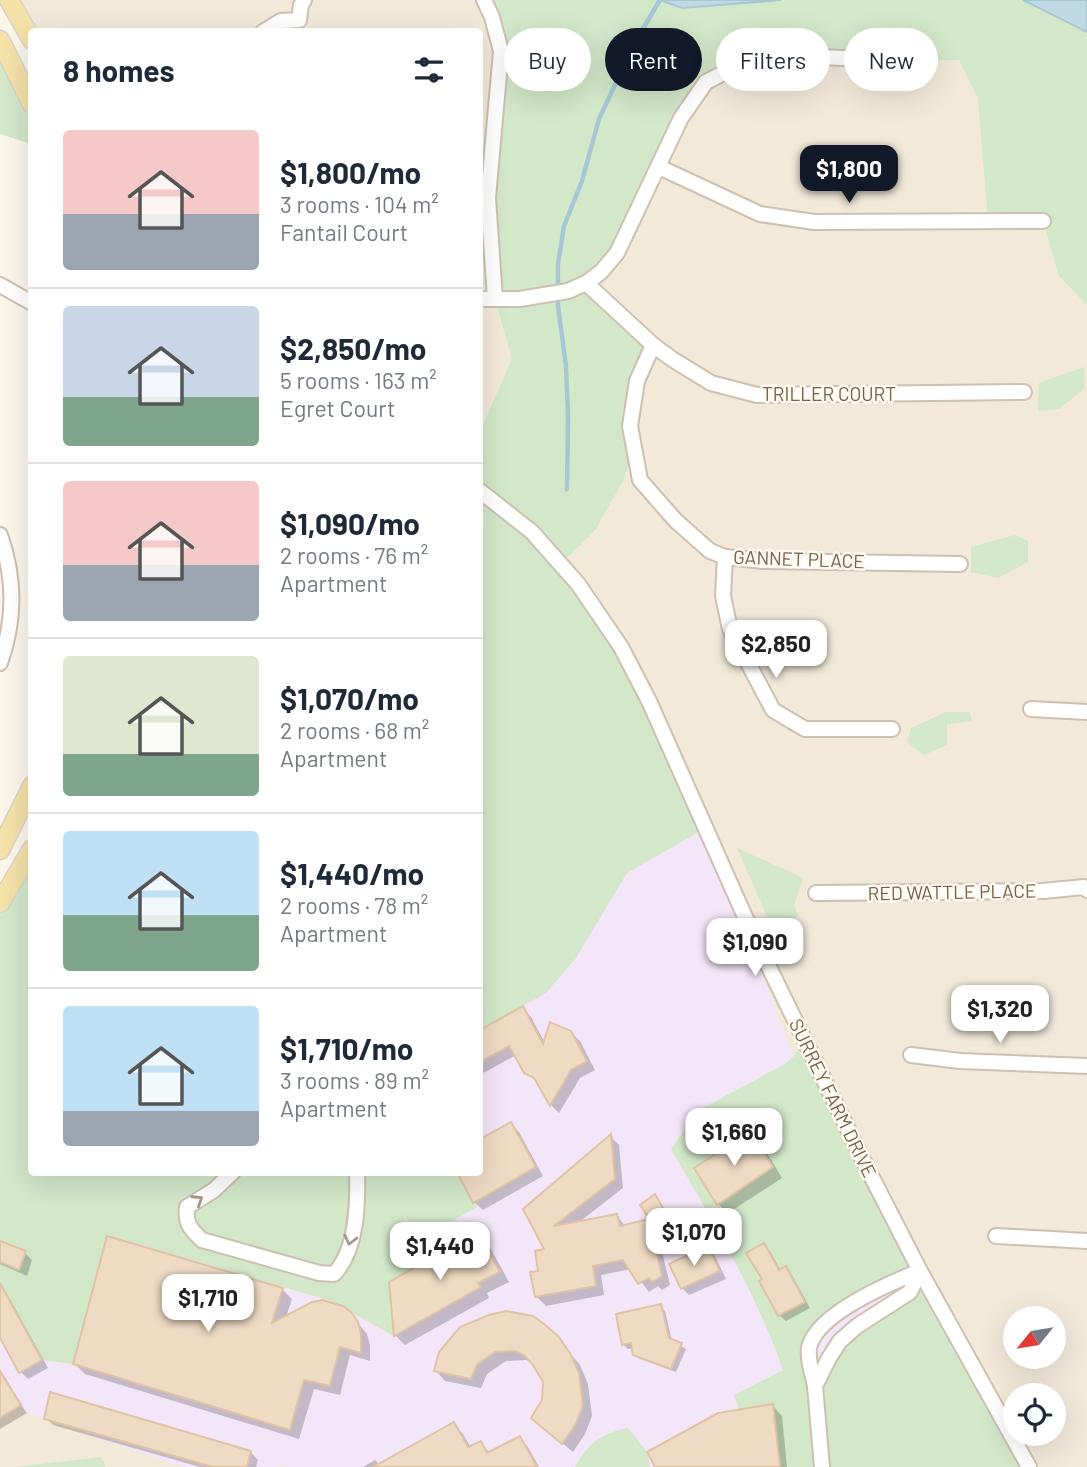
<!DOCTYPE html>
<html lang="en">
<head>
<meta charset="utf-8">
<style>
	body { margin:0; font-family:Barlow,sans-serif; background:#f2f2f3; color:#1f2937; height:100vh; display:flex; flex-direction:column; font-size:26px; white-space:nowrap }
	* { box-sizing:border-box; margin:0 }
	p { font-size:23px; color:#747a83 }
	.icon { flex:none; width:38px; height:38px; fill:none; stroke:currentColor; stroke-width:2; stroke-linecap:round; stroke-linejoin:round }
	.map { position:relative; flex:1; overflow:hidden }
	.details { position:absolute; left:28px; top:28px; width:455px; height:1148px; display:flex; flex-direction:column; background:#fff; border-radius:7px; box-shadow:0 7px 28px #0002 }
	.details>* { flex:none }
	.banner { position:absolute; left:504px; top:28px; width:478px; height:63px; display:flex; gap:14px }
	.needle { width:46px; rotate:240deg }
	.tools { position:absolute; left:1003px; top:1306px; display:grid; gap:14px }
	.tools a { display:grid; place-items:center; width:63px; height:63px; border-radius:50%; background:#fff; box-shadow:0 7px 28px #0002; font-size:35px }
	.price { position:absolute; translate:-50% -60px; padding:0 16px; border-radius:14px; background:#fff; color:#222; font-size:23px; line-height:46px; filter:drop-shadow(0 2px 4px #0008) }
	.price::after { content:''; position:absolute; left:50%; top:42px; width:21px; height:16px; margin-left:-10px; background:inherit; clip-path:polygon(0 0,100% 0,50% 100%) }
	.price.active { background:#111827; color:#fff }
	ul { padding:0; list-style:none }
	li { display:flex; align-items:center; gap:21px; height:175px; padding:0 35px }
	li+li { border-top:2px solid #e0e1e3 }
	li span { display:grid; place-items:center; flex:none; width:196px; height:140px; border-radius:7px; color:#555 }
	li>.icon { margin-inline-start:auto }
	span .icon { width:84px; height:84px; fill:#fffc; stroke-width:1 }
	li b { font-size:30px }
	h2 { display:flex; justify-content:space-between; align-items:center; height:84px; padding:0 35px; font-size:30px }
	.tag { padding:0 24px; border-radius:32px; background:#fff; box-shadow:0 7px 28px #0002; font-size:24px; line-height:63px }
	.tag.active { background:#111827; color:#fff }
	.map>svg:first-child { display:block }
	.residential { fill:#f2e9d9; fill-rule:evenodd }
	.education { fill:#f3e6f8 }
	.green { fill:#d2e8c9; fill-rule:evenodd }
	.water { fill:#bfdae4; stroke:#a6c8d5; stroke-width:2 }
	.shadow { fill:#0003 }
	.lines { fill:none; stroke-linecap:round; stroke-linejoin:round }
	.stream { stroke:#a6c8d5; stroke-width:4.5 }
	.building { fill:#efdac3; stroke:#e0c2a5; stroke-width:2 }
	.minor-casing { stroke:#cdc0b0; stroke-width:18 }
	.major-casing { stroke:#d8d3ce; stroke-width:21 }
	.minor { stroke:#fff; stroke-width:14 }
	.major { stroke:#f4e1a8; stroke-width:18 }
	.oneway { stroke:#a5988d }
	.labels { text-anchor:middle; stroke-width:5; stroke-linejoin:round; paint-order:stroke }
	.street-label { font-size:19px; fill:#74614f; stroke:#fefaf0 }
</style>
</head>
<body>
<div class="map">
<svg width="1087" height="1467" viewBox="0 0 1087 1467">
	<rect width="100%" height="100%" fill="#fbf6ea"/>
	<path class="residential" d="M9,0H1087V1467H0V903L32,1172H480V32H32ZM1015,1318H1054V1356H1015ZM1015,1395H1054V1433H1015Z"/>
	<path class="education" d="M480,500L709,839L790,1046L1029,1467H290L285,1465L276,1467H181L26,1412L0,1371V895L32,1172H480Z"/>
	<g class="green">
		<path d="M484,0H1087V305L1059,276L1043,221L988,222L978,98L959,60L914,61L770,55L706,82L617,253L586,283L653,345L637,381L634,450L623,481L596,529L566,559C541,529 510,505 480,482V431L512,359L495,299L488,198L501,51Z"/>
		<path d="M0,41L31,105V144L0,134Z"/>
		<path d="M1084,367L1085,388L1059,409L1038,411L1039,383Z"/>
		<path d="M480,491L532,532L621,647L704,829L627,873L576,958L546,993L480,1030Z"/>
		<path d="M1015,535L1028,541V562L998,578L971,572V547Z"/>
		<path d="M946,712H970L972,721L947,724V745L924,755L907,742L911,728Z"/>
		<path d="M31,848L32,1172H384L386,1176L392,1172L458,1173L477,1207L419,1239L404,1215L417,1267L389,1282L394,1336L331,1301L108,1236L73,1364L42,1360L5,1292L0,1296V901Z"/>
		<path d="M737,848L803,878L794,905L798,915L776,937Z"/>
		<path d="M804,1040L1027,1467H780L773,1405L739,1409L734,1395L783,1370C756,1292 712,1220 671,1149L699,1110L785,1064L794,1056ZM919,1272L898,1300L829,1358L815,1385V1333Z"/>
		<path d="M628,1428L647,1452L650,1467H575C589,1442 600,1434 628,1428Z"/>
		<path d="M100,1457L104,1461L105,1467H16Z"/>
	</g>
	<g class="water">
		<path d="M660,0H781L682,8Z"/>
		<path d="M1023,0H1087V32Z"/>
	</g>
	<g class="shadow">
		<path d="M522,1008L531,1017L545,1043L570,1032L580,1041L595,1070L580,1078L559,1113L551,1105L539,1083L526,1072L516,1055L480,1075V1032Z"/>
		<path d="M511,1124L519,1132L543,1176L483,1210L474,1202L480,1172V1141Z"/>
		<path d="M751,1133L761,1143L782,1178L728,1213L718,1204Z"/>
		<path d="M611,1137L619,1145L623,1188L578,1223L617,1216L626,1227L651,1221L643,1205L655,1196L667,1215L651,1225L657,1230L670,1285L662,1290L658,1286L649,1292L631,1269L601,1275L604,1295L546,1306L537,1297L540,1272L547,1250L525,1210Z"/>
		<path d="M478,1235L488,1244L509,1282L487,1293L489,1298L405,1345L395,1335Z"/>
		<path d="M0,1243L25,1253L32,1260L27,1276L0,1264Z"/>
		<path d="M763,1245L770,1251L781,1271L785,1268L792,1275L810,1308L786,1321L779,1315L764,1280Z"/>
		<path d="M708,1248L715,1256L726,1279L689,1295L682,1288Z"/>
		<path d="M282,1289L292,1299L286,1317L350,1313L367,1334L370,1345V1361L350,1355L340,1395L314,1389L299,1439L85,1374L75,1364Z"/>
		<path d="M4,1294L11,1301L48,1368L28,1379L21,1372L0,1334V1296Z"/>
		<path d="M661,1306L665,1311L672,1341L686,1349L676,1372L640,1359L635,1354L634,1348L628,1349L623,1344Z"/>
		<path d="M557,1338L580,1365L588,1384L592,1416L585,1434L573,1452L543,1427L544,1381L535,1364L526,1360L506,1361L487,1374L481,1388L445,1381L436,1371L441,1353Z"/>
		<path d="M7,1385L27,1413L0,1429V1389Z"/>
		<path d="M773,1406L782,1416L787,1467H658Z"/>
		<path d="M46,1418L251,1452L258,1460L256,1467H200L53,1425Z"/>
		<path d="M454,1424L463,1434L471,1448L480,1443L489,1452L519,1438L528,1447L539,1467H363L375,1460L380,1465Z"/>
	</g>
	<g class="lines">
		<path class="stream" d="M567,489L568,416L566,366L558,306V264L564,226L582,181L599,119L635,42L660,0"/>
	</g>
	<g class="building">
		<path d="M523,1006L543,1044L550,1022L571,1031L587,1061L571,1070L550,1106L534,1078L524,1073L509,1046L480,1062V1030Z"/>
		<path d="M511,1122L536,1167L473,1203L457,1172H480V1139Z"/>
		<path d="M751,1131L773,1167L717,1205L694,1168Z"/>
		<path d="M611,1134L615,1179L554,1226L617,1214L620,1226L649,1219L662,1276L652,1282L649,1278L638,1284L623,1260L593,1266L596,1286L535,1297L530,1272L538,1271L535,1251L544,1249L523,1209Z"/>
		<path d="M655,1194L664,1210L649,1219L640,1205Z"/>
		<path d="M478,1232L500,1272L478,1283L481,1287L394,1336L389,1282Z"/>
		<path d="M107,1236L283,1288L272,1323L312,1302L322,1300L343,1306L351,1312L358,1322L361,1334V1353L340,1347L330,1386L304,1380L290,1430L73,1364Z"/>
		<path d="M0,1241L26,1251L19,1270L0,1262Z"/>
		<path d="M764,1243L779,1270L786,1266L805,1302L778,1316L759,1281L762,1279L746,1253Z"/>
		<path d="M708,1246L720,1271L681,1289L669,1264Z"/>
		<path d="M0,1283L42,1360L19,1373L0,1338Z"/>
		<path d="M661,1304L669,1338L682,1343L671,1369L633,1355L631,1343L622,1345L618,1325L616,1314Z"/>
		<path d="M506,1311L533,1316L544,1324L558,1336L570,1353L579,1373L583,1405L576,1424L562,1444L531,1418L542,1400L543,1382L533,1365L524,1355L515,1351L495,1352L477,1365L471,1379L434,1371L439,1352L460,1327L489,1315Z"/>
		<path d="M0,1371L21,1405L0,1418Z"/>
		<path d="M50,1392L251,1451L247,1467H213L44,1419Z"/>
		<path d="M773,1404L780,1467H655L647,1452L718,1413Z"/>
		<path d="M454,1422L468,1447L481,1441L487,1453L520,1436L537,1467H373Z"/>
	</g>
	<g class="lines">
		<defs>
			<g id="minor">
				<path d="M484,0L492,17L501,51L488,198L495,299"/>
				<path d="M263,32L281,21L299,20L301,5L304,0"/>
				<path d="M659,167L760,214L814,222L1043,221"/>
				<path d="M586,283L653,345L672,359L711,383L757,395L1024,392"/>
				<path d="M0,285L32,303"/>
				<path d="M480,299H520L568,291L586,283L601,272L617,253L681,118L706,82L739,65L770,55L914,61"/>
				<path d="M653,345L637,381L630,426L640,480L676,521L710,551L725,557L764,561L960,564"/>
				<path d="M480,491L532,532L578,584L621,647L649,701L750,928L862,1158L920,1271L1029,1467"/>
				<path d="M0,535C15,577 15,621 0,663"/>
				<path d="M725,557L723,596L730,629L773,710L805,729H892"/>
				<path d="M1031,709L1087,712"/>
				<path d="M816,893L1043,891L1084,887L1087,890"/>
				<path d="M911,1055L960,1061L1087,1066"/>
				<path d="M233,1172L214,1190L187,1207C185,1223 190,1229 202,1240L319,1273L334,1274C357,1250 358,1204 357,1172"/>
				<path d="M996,1236L1087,1241"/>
				<path d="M920,1271L910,1292L857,1326L840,1341L829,1358L815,1386C813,1375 807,1360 809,1348C816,1314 890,1283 920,1271Z"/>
				<path d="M815,1386L822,1467"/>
			</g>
			<g id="major">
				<path d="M9,0L32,40"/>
				<path d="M0,40L32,104"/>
				<path d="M0,850L32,786"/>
				<path d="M0,903L32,849"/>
			</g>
		</defs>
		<use href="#minor" class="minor-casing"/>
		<use href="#major" class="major-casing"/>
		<use href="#minor" class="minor"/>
		<use href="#major" class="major"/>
	</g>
	<defs><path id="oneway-chevron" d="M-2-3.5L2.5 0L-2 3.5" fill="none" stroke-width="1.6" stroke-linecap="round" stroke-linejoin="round" transform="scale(1.75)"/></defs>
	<g class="oneway">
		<use href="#oneway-chevron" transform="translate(198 1200) rotate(-33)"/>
		<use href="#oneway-chevron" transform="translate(350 1240) rotate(104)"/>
	</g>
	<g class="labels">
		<g class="street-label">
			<text x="829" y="401">TRILLER COURT</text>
			<text transform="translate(799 559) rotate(2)" y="7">GANNET PLACE</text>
			<text transform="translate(952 892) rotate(-1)" y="7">RED WATTLE PLACE</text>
			<text transform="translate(833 1098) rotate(64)" y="7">SURREY FARM DRIVE</text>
		</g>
	</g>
</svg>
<div class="tools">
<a><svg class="needle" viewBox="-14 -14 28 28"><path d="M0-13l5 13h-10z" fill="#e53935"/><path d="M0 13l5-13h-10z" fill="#747a83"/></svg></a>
<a><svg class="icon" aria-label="locate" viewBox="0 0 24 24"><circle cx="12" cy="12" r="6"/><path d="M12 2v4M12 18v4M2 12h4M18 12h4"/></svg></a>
</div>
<b class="price active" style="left:849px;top:205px">$1,800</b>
<b class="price" style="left:776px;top:680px">$2,850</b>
<b class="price" style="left:755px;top:978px">$1,090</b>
<b class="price" style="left:1000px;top:1045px">$1,320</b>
<b class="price" style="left:734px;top:1168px">$1,660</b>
<b class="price" style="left:694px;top:1268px">$1,070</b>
<b class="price" style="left:440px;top:1282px">$1,440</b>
<b class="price" style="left:208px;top:1334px">$1,710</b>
<div class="banner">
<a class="tag">Buy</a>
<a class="tag active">Rent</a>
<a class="tag">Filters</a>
<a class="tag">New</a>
</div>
<section class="details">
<h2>8 homes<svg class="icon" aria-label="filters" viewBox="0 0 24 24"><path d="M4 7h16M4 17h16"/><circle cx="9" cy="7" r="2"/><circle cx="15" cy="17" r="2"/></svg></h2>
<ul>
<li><span style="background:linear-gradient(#f6c9c9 60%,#9aa5b1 0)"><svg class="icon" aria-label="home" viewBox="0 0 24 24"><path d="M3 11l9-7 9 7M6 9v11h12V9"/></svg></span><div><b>$1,800/mo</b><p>3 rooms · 104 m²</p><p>Fantail Court</p></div></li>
<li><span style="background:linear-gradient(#c9d6e8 65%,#7fa58c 0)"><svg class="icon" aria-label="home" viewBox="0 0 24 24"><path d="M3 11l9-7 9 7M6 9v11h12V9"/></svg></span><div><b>$2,850/mo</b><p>5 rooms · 163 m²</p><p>Egret Court</p></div></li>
<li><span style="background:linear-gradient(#f6c9c9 60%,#9aa5b1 0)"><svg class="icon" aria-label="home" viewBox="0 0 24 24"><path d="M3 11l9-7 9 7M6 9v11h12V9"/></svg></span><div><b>$1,090/mo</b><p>2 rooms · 76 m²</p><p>Apartment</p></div></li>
<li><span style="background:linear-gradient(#dfe7d0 70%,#7fa58c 0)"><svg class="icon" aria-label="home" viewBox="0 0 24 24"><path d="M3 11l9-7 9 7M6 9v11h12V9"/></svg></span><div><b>$1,070/mo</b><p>2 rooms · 68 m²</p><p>Apartment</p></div></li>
<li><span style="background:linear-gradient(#bfe0f5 60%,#7fa58c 0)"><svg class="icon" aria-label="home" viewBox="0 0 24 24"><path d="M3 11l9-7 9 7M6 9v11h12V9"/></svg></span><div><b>$1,440/mo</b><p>2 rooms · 78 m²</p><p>Apartment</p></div></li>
<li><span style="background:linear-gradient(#bfe0f5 75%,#9aa5b1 0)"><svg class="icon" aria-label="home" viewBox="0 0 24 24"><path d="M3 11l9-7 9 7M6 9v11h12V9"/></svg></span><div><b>$1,710/mo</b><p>3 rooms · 89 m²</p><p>Apartment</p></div></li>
</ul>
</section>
</div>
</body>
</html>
